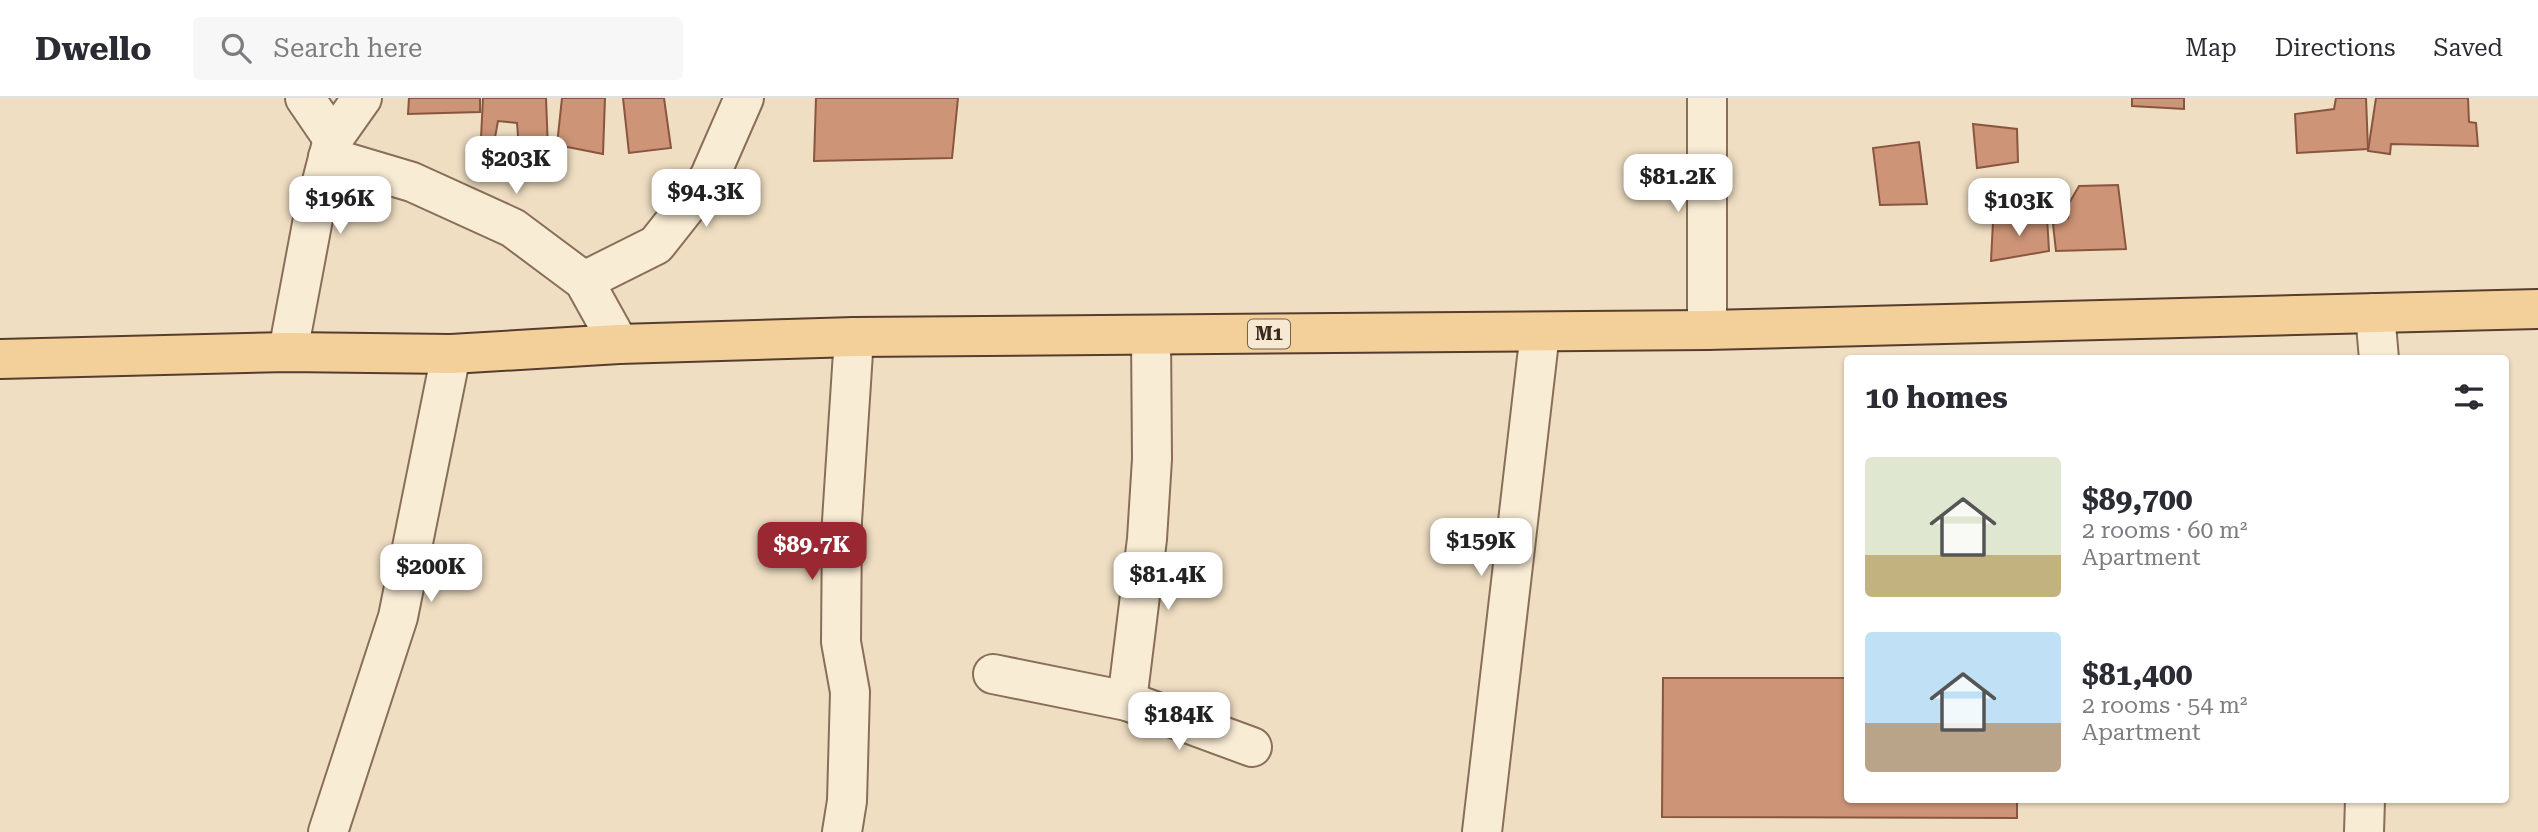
<!DOCTYPE html>
<html lang="en">
<head>
<meta charset="utf-8">
<style>
	body { margin:0; font-family:"Roboto Serif",serif; background:#f7f7f7; color:#2b2b33; height:100vh; display:flex; flex-direction:column; font-size:26px; white-space:nowrap }
	* { box-sizing:border-box; margin:0 }
	p { font-size:23px; color:#7c7c81 }
	.icon { flex:none; width:38px; height:38px; fill:none; stroke:currentColor; stroke-width:2; stroke-linecap:round; stroke-linejoin:round }
	.map { position:relative; flex:1; overflow:hidden }
	.details { position:absolute; left:1844px; top:257px; width:665px; height:448px; display:flex; flex-direction:column; background:#fff; border-radius:7px; box-shadow:0 2px 5px #0004 }
	.details>* { flex:none }
	.price { position:absolute; translate:-50% -60px; padding:0 16px; border-radius:14px; background:#fff; color:#222; font-size:23px; line-height:46px; filter:drop-shadow(0 2px 4px #0008) }
	.price::after { content:''; position:absolute; left:50%; top:42px; width:21px; height:16px; margin-left:-10px; background:inherit; clip-path:polygon(0 0,100% 0,50% 100%) }
	.price.current { background:#992832; color:#fff }
	ul { padding:0; list-style:none }
	li { display:flex; align-items:center; gap:21px; height:175px; padding:0 21px }
	li span { display:grid; place-items:center; flex:none; width:196px; height:140px; border-radius:7px; color:#555 }
	li>.icon { margin-inline-start:auto }
	span .icon { width:84px; height:84px; fill:#fffc; stroke-width:1 }
	li b { font-size:30px }
	h2 { display:flex; justify-content:space-between; align-items:center; height:84px; padding:0 21px; font-size:30px }
	header { display:flex; align-items:center; gap:42px; box-sizing:border-box; height:98px; padding:0 35px; background:#fff; border-bottom:2px solid #e1e1e2 }
	header strong { font-size:33px }
	nav { display:flex; gap:38px; margin-inline-start:auto; font-size:24px }
	.search { width:490px; height:63px; background:#f7f7f7; display:flex; align-items:center; gap:18px; box-sizing:border-box; padding:0 24px; border-radius:7px; color:#7c7c81; font-size:26px }
	.map>svg:first-child { display:block }
	.building { fill:#cd9477; stroke:#88563e; stroke-width:2 }
	.lines { fill:none; stroke-linecap:round; stroke-linejoin:round }
	.minor-casing { stroke:#896e59; stroke-width:42 }
	.major-casing { stroke:#563d2d; stroke-width:42 }
	.minor { stroke:#f9ecd5; stroke-width:38 }
	.major { stroke:#f3cf99; stroke-width:38 }
	.labels { text-anchor:middle; stroke-width:6; stroke-linejoin:round; paint-order:stroke }
	.shield { fill:#f6e8d1; stroke:#716253; stroke-width:2 }
	.shield-label { font-size:18px; font-weight:bold; fill:#38281d }
</style>
</head>
<body>
<header>
<strong>Dwello</strong>
<div class="search"><svg class="icon" aria-label="search" viewBox="0 0 24 24"><circle cx="10" cy="10" r="6"/><path d="M15 15l6 6"/></svg>Search here</div>
<nav><a>Map</a><a>Directions</a><a>Saved</a></nav>
</header>
<div class="map">
<svg width="2538" height="734" viewBox="0 0 2538 734">
	<rect width="100%" height="100%" fill="#efdec2"/>
	<g class="building">
		<path d="M409,0H480V14L408,16Z"/>
		<path d="M483,0H546L548,51H519L517,25L498,23L494,45L481,40Z"/>
		<path d="M562,0H605L603,56L557,47Z"/>
		<path d="M623,0H664L671,50L629,55Z"/>
		<path d="M816,0H958L952,60L814,63Z"/>
		<path d="M2132,0H2184V11L2132,8Z"/>
		<path d="M2336,0H2366L2368,51L2297,55L2295,16L2334,11Z"/>
		<path d="M2376,0H2468L2469,24L2476,25L2478,48L2391,46L2390,56L2368,53Z"/>
		<path d="M1973,26L2017,31L2018,64L1977,70Z"/>
		<path d="M1919,44L1927,106L1880,107L1873,50Z"/>
		<path d="M2118,87L2126,151L2056,153L2053,126L2068,120L2067,109L2079,88Z"/>
		<path d="M2047,119L2049,153L1991,163L1993,124Z"/>
		<path d="M1663,580H1848V702H2017V720L1662,719Z"/>
	</g>
	<g class="lines">
		<defs>
			<g id="minor">
				<path d="M305,0L333,41"/>
				<path d="M1707,0V232"/>
				<path d="M328,59L412,84L513,130L584,183L619,246"/>
				<path d="M584,183L656,147L709,80L744,0"/>
				<path d="M2375,215L2379,261"/>
				<path d="M288,254L315,110L333,41L362,0"/>
				<path d="M993,576L1127,603L1147,441L1152,361L1151,237"/>
				<path d="M1127,603L1252,649"/>
				<path d="M328,734L398,519L451,256"/>
				<path d="M842,734L847,703L850,594L841,544L842,423L854,239"/>
				<path d="M1482,734L1540,234"/>
				<path d="M2364,734L2365,702"/>
			</g>
			<path id="major" d="M0,261L288,254L451,256L619,246L854,239L1707,232L2538,211"/>
		</defs>
		<use href="#minor" class="minor-casing"/>
		<use href="#major" class="major-casing"/>
		<use href="#minor" class="minor"/>
		<use href="#major" class="major"/>
	</g>
	<g class="labels">
		<rect class="shield" x="1248" y="221.5" width="42" height="29" rx="5"/>
		<g class="shield-label">
			<text x="1269" y="242">M1</text>
		</g>
	</g>
</svg>
<b class="price" style="left:516px;top:98px">$203K</b>
<b class="price" style="left:1678px;top:116px">$81.2K</b>
<b class="price" style="left:706px;top:131px">$94.3K</b>
<b class="price" style="left:340px;top:138px">$196K</b>
<b class="price" style="left:2019px;top:140px">$103K</b>
<b class="price" style="left:1481px;top:480px">$159K</b>
<b class="price current" style="left:812px;top:484px">$89.7K</b>
<b class="price" style="left:431px;top:506px">$200K</b>
<b class="price" style="left:1168px;top:514px">$81.4K</b>
<b class="price" style="left:1179px;top:654px">$184K</b>
<section class="details">
<h2>10 homes<svg class="icon" aria-label="filters" viewBox="0 0 24 24"><path d="M4 7h16M4 17h16"/><circle cx="9" cy="7" r="2"/><circle cx="15" cy="17" r="2"/></svg></h2>
<ul>
<li><span style="background:linear-gradient(#dfe7d0 70%,#c2b280 0)"><svg class="icon" aria-label="home" viewBox="0 0 24 24"><path d="M3 11l9-7 9 7M6 9v11h12V9"/></svg></span><div><b>$89,700</b><p>2 rooms · 60 m²</p><p>Apartment</p></div></li>
<li><span style="background:linear-gradient(#bfe0f5 65%,#b9a48a 0)"><svg class="icon" aria-label="home" viewBox="0 0 24 24"><path d="M3 11l9-7 9 7M6 9v11h12V9"/></svg></span><div><b>$81,400</b><p>2 rooms · 54 m²</p><p>Apartment</p></div></li>
</ul>
</section>
</div>
</body>
</html>
